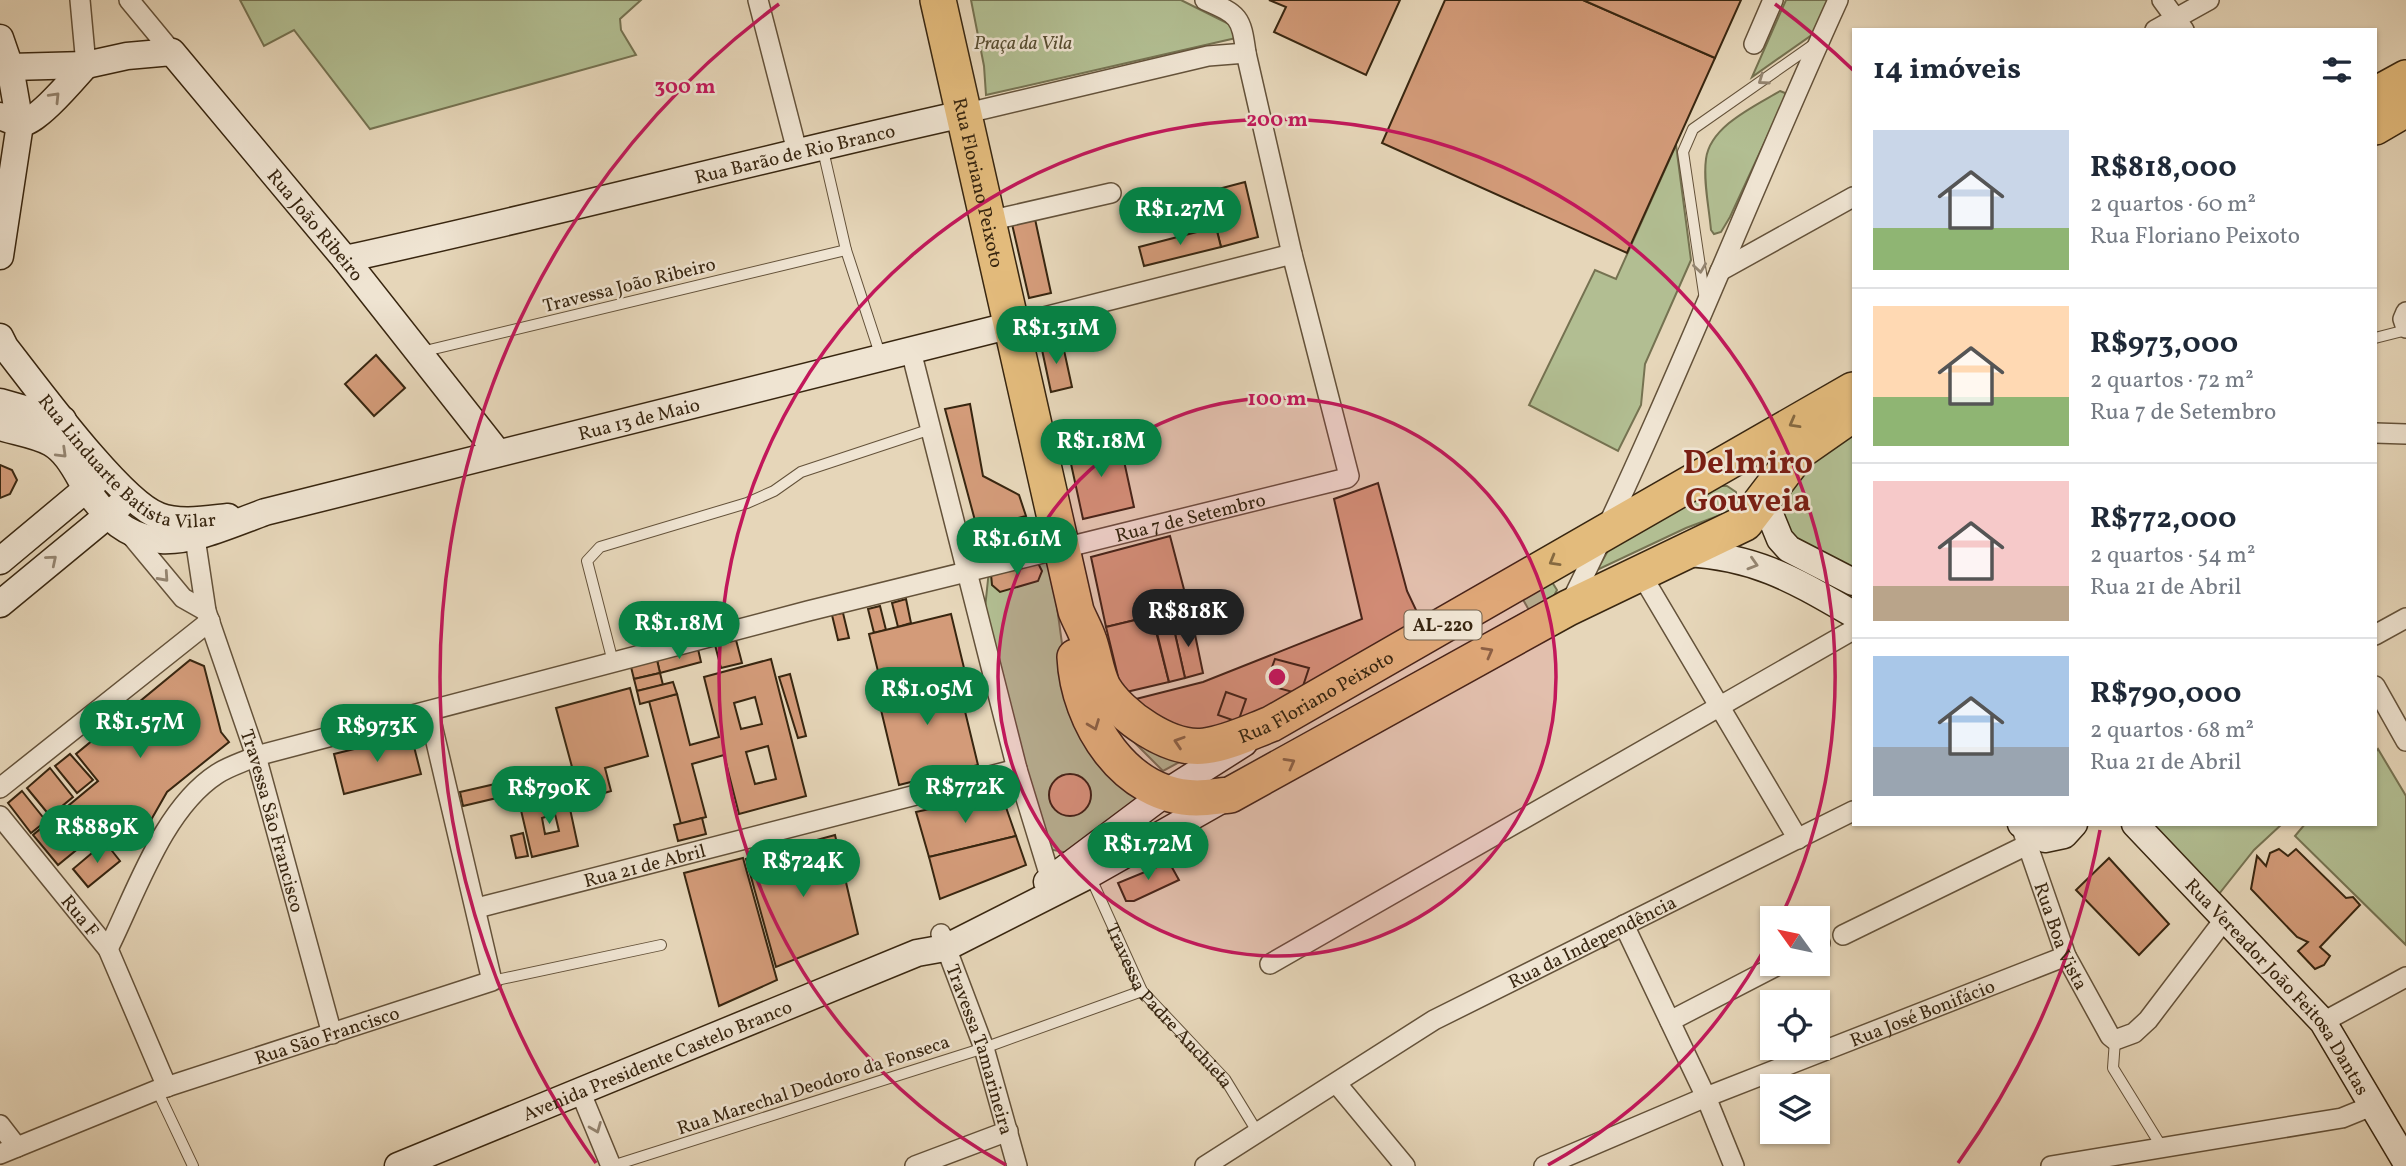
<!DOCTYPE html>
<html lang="pt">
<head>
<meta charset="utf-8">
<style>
	body { margin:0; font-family:Vollkorn,serif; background:#f2f2f3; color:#1f2937; height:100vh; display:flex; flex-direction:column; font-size:26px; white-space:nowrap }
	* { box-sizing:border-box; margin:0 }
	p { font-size:23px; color:#747a83 }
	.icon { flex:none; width:38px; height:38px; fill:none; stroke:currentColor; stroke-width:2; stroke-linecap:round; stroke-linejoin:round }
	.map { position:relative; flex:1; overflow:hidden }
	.panel { position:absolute; left:1852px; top:28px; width:525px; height:798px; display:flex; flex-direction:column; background:#fff; border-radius:0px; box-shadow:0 2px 5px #0004 }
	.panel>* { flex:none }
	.needle { width:46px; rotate:303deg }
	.tools { position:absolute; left:1760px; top:906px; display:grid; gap:14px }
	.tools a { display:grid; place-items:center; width:70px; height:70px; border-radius:0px; background:#fff; box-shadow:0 2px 5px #0004; font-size:35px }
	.price { position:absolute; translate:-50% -60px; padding:0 16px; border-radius:24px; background:#0b8043; color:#fff; font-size:23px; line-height:46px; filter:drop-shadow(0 2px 4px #0008) }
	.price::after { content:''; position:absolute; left:50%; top:42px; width:21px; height:16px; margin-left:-10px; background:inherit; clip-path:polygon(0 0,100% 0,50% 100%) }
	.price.current { background:#222; color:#fff }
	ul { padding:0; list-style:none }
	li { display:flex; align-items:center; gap:21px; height:175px; padding:0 21px }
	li+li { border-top:2px solid #e0e1e3 }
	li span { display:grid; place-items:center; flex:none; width:196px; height:140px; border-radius:0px; color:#555 }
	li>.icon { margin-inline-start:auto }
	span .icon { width:84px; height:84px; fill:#fffc; stroke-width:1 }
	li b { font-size:30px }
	h2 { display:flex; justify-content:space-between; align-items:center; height:84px; padding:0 21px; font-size:30px }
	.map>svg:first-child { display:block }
	.green { fill:#b2be92; stroke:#757251; stroke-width:2 }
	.building { fill:#d39b79; stroke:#382610; stroke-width:2; fill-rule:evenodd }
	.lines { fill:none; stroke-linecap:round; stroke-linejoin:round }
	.lane-casing { stroke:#64523a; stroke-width:12 }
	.street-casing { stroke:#64523a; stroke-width:22 }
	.secondary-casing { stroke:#382610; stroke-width:29 }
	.highway-casing { stroke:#382610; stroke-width:38 }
	.lane { stroke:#efe4d2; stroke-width:10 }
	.street { stroke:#efe4d2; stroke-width:19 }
	.secondary { stroke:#efe4d2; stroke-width:26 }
	.highway { stroke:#e3bb7c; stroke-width:35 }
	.oneway { stroke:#948571 }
	.oneway2 { stroke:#856941 }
	.ring { fill:none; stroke:#c2185b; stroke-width:3.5 }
	.labels { text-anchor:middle; stroke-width:5; stroke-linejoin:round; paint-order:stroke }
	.shield { fill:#efe4d2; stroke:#6f5f4a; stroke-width:2 }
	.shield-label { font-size:18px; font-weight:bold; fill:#382610 }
	.park-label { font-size:19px; font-style:italic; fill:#564c30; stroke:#efe4d2 }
	.street-label { font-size:19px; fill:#382610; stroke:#efe4d2 }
	.town-label { font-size:33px; font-weight:bold; fill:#7a1f14; stroke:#efe4d2 }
	.centre { fill:#c2185b; stroke:#efe4d2; stroke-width:3.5 }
	.ring-label { font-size:21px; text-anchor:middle; font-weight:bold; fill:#c2185b; stroke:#efe4d2; stroke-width:5; stroke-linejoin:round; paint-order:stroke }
</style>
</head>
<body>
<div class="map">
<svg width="2406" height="1166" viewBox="0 0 2406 1166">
	<rect width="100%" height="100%" fill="#e6d6b9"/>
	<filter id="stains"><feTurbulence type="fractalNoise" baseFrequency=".00286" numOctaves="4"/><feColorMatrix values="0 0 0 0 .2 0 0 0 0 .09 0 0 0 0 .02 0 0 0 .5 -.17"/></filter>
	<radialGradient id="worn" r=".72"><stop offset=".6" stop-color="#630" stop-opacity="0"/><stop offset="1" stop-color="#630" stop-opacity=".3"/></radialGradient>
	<g class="green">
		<path d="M240,0H641L620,19L621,30L636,55L370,129L294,30L264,46Z"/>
		<path d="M971,0H1181L1231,25L1236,38L986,95L984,66Z"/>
		<path d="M1786,0H1830L1816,32L1752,77Z"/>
		<path d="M1780,91L1785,93V98L1730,217L1721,232L1714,234L1711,230C1709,207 1703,181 1706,159C1710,126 1755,106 1780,91Z"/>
		<path d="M1676,145L1691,260L1645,364L1641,405L1618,451L1529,405L1595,270L1616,279Z"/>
		<path d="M1853,421V572L1788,536L1782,524L1779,497Z"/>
		<path d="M1719,486H1727L1736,492L1737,506L1731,511L1686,528L1597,570L1609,549Z"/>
		<path d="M1045,557L1051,563L1063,651L1138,797L1073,854L1048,849L984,618L989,570Z"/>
		<path d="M1552,582L1557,590L1553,598L1530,612L1521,596Z"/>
		<path d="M1132,740L1157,753L1185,759L1163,771Z"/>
		<path d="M2378,749L2406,796V945L2295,836L2305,824H2375V753Z"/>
		<path d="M2146,824H2282L2254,850L2215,899Z"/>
	</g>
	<g class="building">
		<path d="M1269,0H1400L1366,75L1274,32L1286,7Z"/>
		<path d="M1445,0H1583L1715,58L1627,253L1382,143Z"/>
		<path d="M1583,0H1741L1715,58Z"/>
		<path d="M1245,182L1258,237L1221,247L1207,192Z"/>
		<path d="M1207,192L1216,227L1192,234L1183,198Z"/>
		<path d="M1035,219L1051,293L1029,298L1012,224Z"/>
		<path d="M1216,227L1221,247L1144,266L1139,247Z"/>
		<path d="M1062,341L1072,387L1051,392L1041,345Z"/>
		<path d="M376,355L405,388L374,416L345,384Z"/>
		<path d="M970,404L983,476L1019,495L1026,516L977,528L945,409Z"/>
		<path d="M1119,438L1134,507L1083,519L1068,450Z"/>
		<path d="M0,465L12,470L17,480L10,494L0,498Z"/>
		<path d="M1378,483L1407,591L1425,629L1204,740L1120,703L1203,682L1362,619L1334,499Z"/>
		<path d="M1170,536L1192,620L1156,629L1152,616L1106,627L1091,557Z"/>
		<path d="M1037,561L1042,571L1038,581L1000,592L992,585L991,574Z"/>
		<path d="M906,599L911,623L898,627L892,603Z"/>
		<path d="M880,606L886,630L874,633L868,609Z"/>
		<path d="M843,613L849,638L838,640L832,615Z"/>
		<path d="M951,614L964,668L882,688L869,634Z"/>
		<path d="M1152,616L1169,682L1122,693L1106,627Z"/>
		<path d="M1192,620L1203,673L1185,678L1173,625Z"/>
		<path d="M1173,625L1185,678L1169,682L1156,629Z"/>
		<path d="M736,640L742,663L721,668L715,645Z"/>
		<path d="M698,649L701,662L660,673L657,660Z"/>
		<path d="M771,659L806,796L739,814L724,755L692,764L706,817L681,824L649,701L677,694L690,745L719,737L704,677ZM755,697L762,724L741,729L734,703ZM768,746L776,779L755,784L746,752Z"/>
		<path d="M1275,659L1309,668L1302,689L1296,693L1271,686L1268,678Z"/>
		<path d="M190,660L204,666L221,732L229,742L167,792L143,834L124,811L58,865L33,835L98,781L76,754Z"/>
		<path d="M657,660L660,673L634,679L631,667Z"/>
		<path d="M955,670L978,765L899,785L876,689Z"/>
		<path d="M660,673L663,685L637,691L634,679Z"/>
		<path d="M790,674L806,736L798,738L779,677Z"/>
		<path d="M673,682L677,694L640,704L637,691Z"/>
		<path d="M630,688L648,756L605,768L611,791L581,800L556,708Z"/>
		<path d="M1226,692L1246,699L1238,722L1218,715Z"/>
		<path d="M411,735L421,774L344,794L334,754Z"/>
		<path d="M70,754L93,780L77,793L55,766Z"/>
		<path d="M570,767L573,780L463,806L460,792Z"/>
		<path d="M50,768L73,797L50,816L27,788Z"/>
		<circle cx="1070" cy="795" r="21"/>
		<path d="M22,791L46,821L31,833L8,803Z"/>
		<path d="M1001,793L1016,836L929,857L916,812Z"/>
		<path d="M567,795L578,846L532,857L520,806ZM555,814L559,831L545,834L542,818Z"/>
		<path d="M702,818L706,834L678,841L674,825Z"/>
		<path d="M523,833L528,856L516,858L511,836Z"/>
		<path d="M835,835L858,934L776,967L746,859Z"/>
		<path d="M1016,836L1026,865L940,899L929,857Z"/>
		<path d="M105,842L120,861L88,887L73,869Z"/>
		<path d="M2279,849L2288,856L2296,849L2346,898L2353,897L2360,905L2320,947L2330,956L2324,965L2315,969L2298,951L2308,942L2297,937L2251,889L2257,856L2266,866L2270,853Z"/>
		<path d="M743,858L777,980L719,1006L684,873Z"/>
		<path d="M2109,858L2169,924L2139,955L2076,890Z"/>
		<path d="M1169,862L1179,880L1134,901H1126L1118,883Z"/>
	</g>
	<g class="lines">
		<defs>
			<g id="lane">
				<path d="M822,146L846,250L881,357"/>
				<path d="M1705,300L1683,152L1693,129L1813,45"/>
				<path d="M2375,338L2406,330"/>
				<path d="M421,352L846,250"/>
				<path d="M613,662L587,561L600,547L747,503L774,491L801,472L931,429"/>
				<path id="s1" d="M1090,876L1142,991L1225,1079L1258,1133"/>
				<path d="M492,981L661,945"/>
				<path d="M2115,1040L2113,1068L2163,1149"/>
				<path d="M157,1090L193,1166"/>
				<path d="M612,1166L984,1048L1142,991"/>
			</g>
			<g id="street">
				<path d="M80,0L86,65"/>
				<path d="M129,0L172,52"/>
				<path d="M758,0L797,151"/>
				<path d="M2162,0L2184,30"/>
				<path d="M2155,30L2209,0"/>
				<path d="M1754,44L1773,0"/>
				<path d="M963,114L1208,56L1246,53"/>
				<path d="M988,221L1111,193"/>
				<path d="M1720,271L1853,197"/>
				<path d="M2406,312L2403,319L2406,328"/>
				<path d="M1012,325L1292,254"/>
				<path d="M911,351L1017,769L1051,880"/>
				<path d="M2375,433L2406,434"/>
				<path d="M129,533L183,598L206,611"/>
				<path id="s2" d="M195,538L206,611L256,756L332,1034"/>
				<path d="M1641,574L1798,839"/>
				<path d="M1570,604C1668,406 1747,200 1838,0"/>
				<path d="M2375,635L2406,618"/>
				<path d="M2375,686L2406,741"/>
				<path d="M0,788L210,621"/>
				<path id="s3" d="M0,816L108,949L167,1087"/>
				<path id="s4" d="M2021,826L2066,956L2110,1036L2115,1040L2134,1033L2148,1020L2224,920"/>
				<path id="s5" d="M477,908L1017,769"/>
				<path d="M1624,925L1706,1097L1734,1166"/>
				<path id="s6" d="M941,934L984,1048L1017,1166"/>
				<path d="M1843,935L2027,845"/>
				<path d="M1818,945L1820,943"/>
				<path id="s7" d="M108,949C136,893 163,809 217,774C229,766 244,762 256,756L808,611L1347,478L1349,476L1292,254L1246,53C1241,16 1239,15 1205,0"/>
				<path d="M1270,964L1853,630"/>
				<path d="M1670,1021L1780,964"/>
				<path d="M2323,1022L2406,977"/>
				<path d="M1337,1084L1405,1166"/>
				<path d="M580,1091L611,1166"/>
				<path d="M0,1125L17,1147"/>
				<path id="s8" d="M0,1154L157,1090L492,981L429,712"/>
				<path d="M915,1166L1008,1131"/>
				<path id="s9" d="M1205,1166L1434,1020L1853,811"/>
				<path id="s10" d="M1544,1166L1706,1097L2066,956"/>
				<path d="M2051,1166L2342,1118L2374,1105"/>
			</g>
			<g id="secondary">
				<path d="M0,38L10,67L20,124L0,256"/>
				<path id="s11" d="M10,67L86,65L127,56L172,52L345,259L498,453"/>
				<path d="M0,116C6,118 15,123 21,123C36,124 75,77 86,65"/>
				<path id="s12" d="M345,259C552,214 756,160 963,114"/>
				<path id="s13" d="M0,337L5,347C35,385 120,502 159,516C179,524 208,519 228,517"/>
				<path d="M0,402L63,420"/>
				<path id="s14" d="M0,427C16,432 37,435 51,443C70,454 78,477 90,494C141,567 195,538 265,512L1012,325"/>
				<path d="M1764,500L1780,539L1789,549L1853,582"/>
				<path d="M1686,553C1757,557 1794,580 1853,614"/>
				<path d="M0,561L98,479"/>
				<path d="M0,604L120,505"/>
				<path d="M2021,824L2045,839L2064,835L2074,824"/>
				<path id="s15" d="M2135,824L2323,1022L2406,1162"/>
				<path d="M1047,882L1167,792L1244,743"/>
				<path id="s16" d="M398,1166L917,953L945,948L1089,875L1225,798"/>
			</g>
			<g id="highway">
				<path id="s17" d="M938,0L1076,611C1080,621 1086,631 1089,641C1094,655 1096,673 1103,687C1120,716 1170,751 1205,746C1228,743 1250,732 1271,724L1853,390"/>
				<path d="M2375,95L2406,78"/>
				<path d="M2375,127L2406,109"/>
				<path d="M1075,657C1078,722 1125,797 1197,798C1208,798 1219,796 1230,795L1568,608L1745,523L1800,451L1853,414"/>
			</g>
		</defs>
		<use href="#lane" class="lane-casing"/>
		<use href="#street" class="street-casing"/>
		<use href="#secondary" class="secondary-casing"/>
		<use href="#highway" class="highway-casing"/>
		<use href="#lane" class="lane"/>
		<use href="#street" class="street"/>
		<use href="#secondary" class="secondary"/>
		<use href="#highway" class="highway"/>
	</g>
	<defs><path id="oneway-chevron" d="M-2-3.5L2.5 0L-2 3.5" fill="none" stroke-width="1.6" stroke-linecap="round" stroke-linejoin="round" transform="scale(1.75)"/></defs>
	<g class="oneway">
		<use href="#oneway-chevron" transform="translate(1763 80) rotate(145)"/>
		<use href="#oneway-chevron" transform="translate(55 97) rotate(-46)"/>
		<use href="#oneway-chevron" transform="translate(1700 268) rotate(82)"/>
		<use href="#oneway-chevron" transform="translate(62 453) rotate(44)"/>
		<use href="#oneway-chevron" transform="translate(52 560) rotate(-40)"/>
		<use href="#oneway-chevron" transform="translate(1753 564) rotate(17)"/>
		<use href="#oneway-chevron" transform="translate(164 577) rotate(48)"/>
		<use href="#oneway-chevron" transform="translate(596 1128) rotate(68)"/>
	</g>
	<g class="oneway2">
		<use href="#oneway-chevron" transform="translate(1794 423) rotate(151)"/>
		<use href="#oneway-chevron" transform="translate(1554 561) rotate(150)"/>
		<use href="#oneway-chevron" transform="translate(1488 652) rotate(-29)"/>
		<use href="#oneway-chevron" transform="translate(1094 725) rotate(69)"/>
		<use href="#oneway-chevron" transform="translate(1179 742) rotate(-162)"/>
		<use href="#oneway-chevron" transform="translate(1290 763) rotate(-29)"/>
	</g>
	<circle cx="1277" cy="677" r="279" fill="#c2185b" fill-opacity=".12"/>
	<g class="ring">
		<circle cx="1277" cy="677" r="279"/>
		<path d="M1772 935A558 558 0 0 1 1548 1165M1006 1165A558 558 0 1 1 1781 917"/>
		<path d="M2100 830A837 837 0 0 1 1958 1163M596 1163A837 837 0 0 1 779 4M1775 4A837 837 0 0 1 1853 70"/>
	</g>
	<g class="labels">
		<rect class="shield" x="1404.5" y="610.5" width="77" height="29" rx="5"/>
		<g class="shield-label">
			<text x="1443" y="631">AL-220</text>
		</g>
		<g class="park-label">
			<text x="1023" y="49">Praça da Vila</text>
		</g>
		<g class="street-label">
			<text dy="7" stroke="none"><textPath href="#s12" startOffset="462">Rua Barão de Rio Branco</textPath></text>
			<text dy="7" stroke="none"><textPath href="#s17" startOffset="187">Rua Floriano Peixoto</textPath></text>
			<text dy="7" stroke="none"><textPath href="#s11" startOffset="388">Rua João Ribeiro</textPath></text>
			<text transform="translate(629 284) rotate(-14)" y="7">Travessa João Ribeiro</text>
			<text dy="7" stroke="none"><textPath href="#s14" startOffset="700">Rua 13 de Maio</textPath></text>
			<text dy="7" stroke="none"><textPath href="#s13" startOffset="186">Rua Linduarte Batista Vilar</textPath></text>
			<text dy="7" stroke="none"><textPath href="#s7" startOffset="1216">Rua 7 de Setembro</textPath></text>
			<text dy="7" stroke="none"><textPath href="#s17" startOffset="952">Rua Floriano Peixoto</textPath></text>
			<text dy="7" stroke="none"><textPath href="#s2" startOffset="294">Travessa São Francisco</textPath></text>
			<text dy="7" stroke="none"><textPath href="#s5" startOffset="173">Rua 21 de Abril</textPath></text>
			<text dy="7" stroke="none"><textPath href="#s3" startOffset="128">Rua F</textPath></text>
			<text dy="7" stroke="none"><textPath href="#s4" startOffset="117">Rua Boa Vista</textPath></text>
			<text dy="7" stroke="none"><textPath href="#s9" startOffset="448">Rua da Independência</textPath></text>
			<text dy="7" stroke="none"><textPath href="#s15" startOffset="217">Rua Vereador João Feitosa Dantas</textPath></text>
			<text dy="7" stroke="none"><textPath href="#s1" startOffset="154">Travessa Padre Anchieta</textPath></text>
			<text dy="7" stroke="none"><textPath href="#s10" startOffset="408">Rua José Bonifácio</textPath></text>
			<text dy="7" stroke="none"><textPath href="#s8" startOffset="348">Rua São Francisco</textPath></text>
			<text dy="7" stroke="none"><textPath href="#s6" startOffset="122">Travessa Tamarineira</textPath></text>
			<text dy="7" stroke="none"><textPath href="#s16" startOffset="280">Avenida Presidente Castelo Branco</textPath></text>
			<text transform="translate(813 1084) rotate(-18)" y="7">Rua Marechal Deodoro da Fonseca</text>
		</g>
		<g class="town-label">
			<text x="1748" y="473">Delmiro<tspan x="1748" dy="38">Gouveia</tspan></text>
		</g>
	</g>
	<circle cx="1277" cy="677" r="10" class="centre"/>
	<g class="ring-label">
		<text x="685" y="93">300 m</text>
		<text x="1277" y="126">200 m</text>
		<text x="1277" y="405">100 m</text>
	</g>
	<rect width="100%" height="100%" filter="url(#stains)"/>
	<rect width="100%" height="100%" fill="url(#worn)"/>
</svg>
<div class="tools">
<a><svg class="needle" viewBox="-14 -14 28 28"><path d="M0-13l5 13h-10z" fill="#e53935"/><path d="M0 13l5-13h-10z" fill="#747a83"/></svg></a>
<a><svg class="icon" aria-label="locate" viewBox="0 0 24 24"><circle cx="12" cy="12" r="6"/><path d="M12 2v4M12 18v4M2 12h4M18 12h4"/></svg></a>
<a><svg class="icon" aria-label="layers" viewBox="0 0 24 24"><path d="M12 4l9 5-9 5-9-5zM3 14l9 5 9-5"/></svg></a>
</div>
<b class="price" style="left:1180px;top:247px">R$1.27M</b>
<b class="price" style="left:1056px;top:366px">R$1.31M</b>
<b class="price" style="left:1101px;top:479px">R$1.18M</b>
<b class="price" style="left:1017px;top:577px">R$1.61M</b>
<b class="price current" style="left:1188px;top:649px">R$818K</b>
<b class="price" style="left:679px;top:661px">R$1.18M</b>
<b class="price" style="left:927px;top:727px">R$1.05M</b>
<b class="price" style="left:140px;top:760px">R$1.57M</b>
<b class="price" style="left:377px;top:764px">R$973K</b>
<b class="price" style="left:965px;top:825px">R$772K</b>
<b class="price" style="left:549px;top:826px">R$790K</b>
<b class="price" style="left:97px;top:865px">R$889K</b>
<b class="price" style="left:1148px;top:882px">R$1.72M</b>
<b class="price" style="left:803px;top:899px">R$724K</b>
<section class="panel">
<h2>14 imóveis<svg class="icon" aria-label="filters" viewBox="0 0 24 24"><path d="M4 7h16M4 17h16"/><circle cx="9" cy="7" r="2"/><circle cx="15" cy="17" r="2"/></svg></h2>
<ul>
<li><span style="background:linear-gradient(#c9d6e8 70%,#8fb573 0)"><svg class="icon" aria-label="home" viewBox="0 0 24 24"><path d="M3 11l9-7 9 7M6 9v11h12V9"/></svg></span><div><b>R$818,000</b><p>2 quartos · 60 m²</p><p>Rua Floriano Peixoto</p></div></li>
<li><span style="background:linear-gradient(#ffd9b3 65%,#8fb573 0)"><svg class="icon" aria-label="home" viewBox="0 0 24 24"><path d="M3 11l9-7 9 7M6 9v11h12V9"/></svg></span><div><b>R$973,000</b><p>2 quartos · 72 m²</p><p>Rua 7 de Setembro</p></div></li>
<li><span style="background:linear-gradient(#f6c9c9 75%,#b9a48a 0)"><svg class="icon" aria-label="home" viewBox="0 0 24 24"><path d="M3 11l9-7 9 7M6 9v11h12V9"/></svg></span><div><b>R$772,000</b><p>2 quartos · 54 m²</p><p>Rua 21 de Abril</p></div></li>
<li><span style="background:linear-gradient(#a9c7e8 65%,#9aa5b1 0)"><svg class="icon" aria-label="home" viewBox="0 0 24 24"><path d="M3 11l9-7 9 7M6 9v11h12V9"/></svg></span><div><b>R$790,000</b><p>2 quartos · 68 m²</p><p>Rua 21 de Abril</p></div></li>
</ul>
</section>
</div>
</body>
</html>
